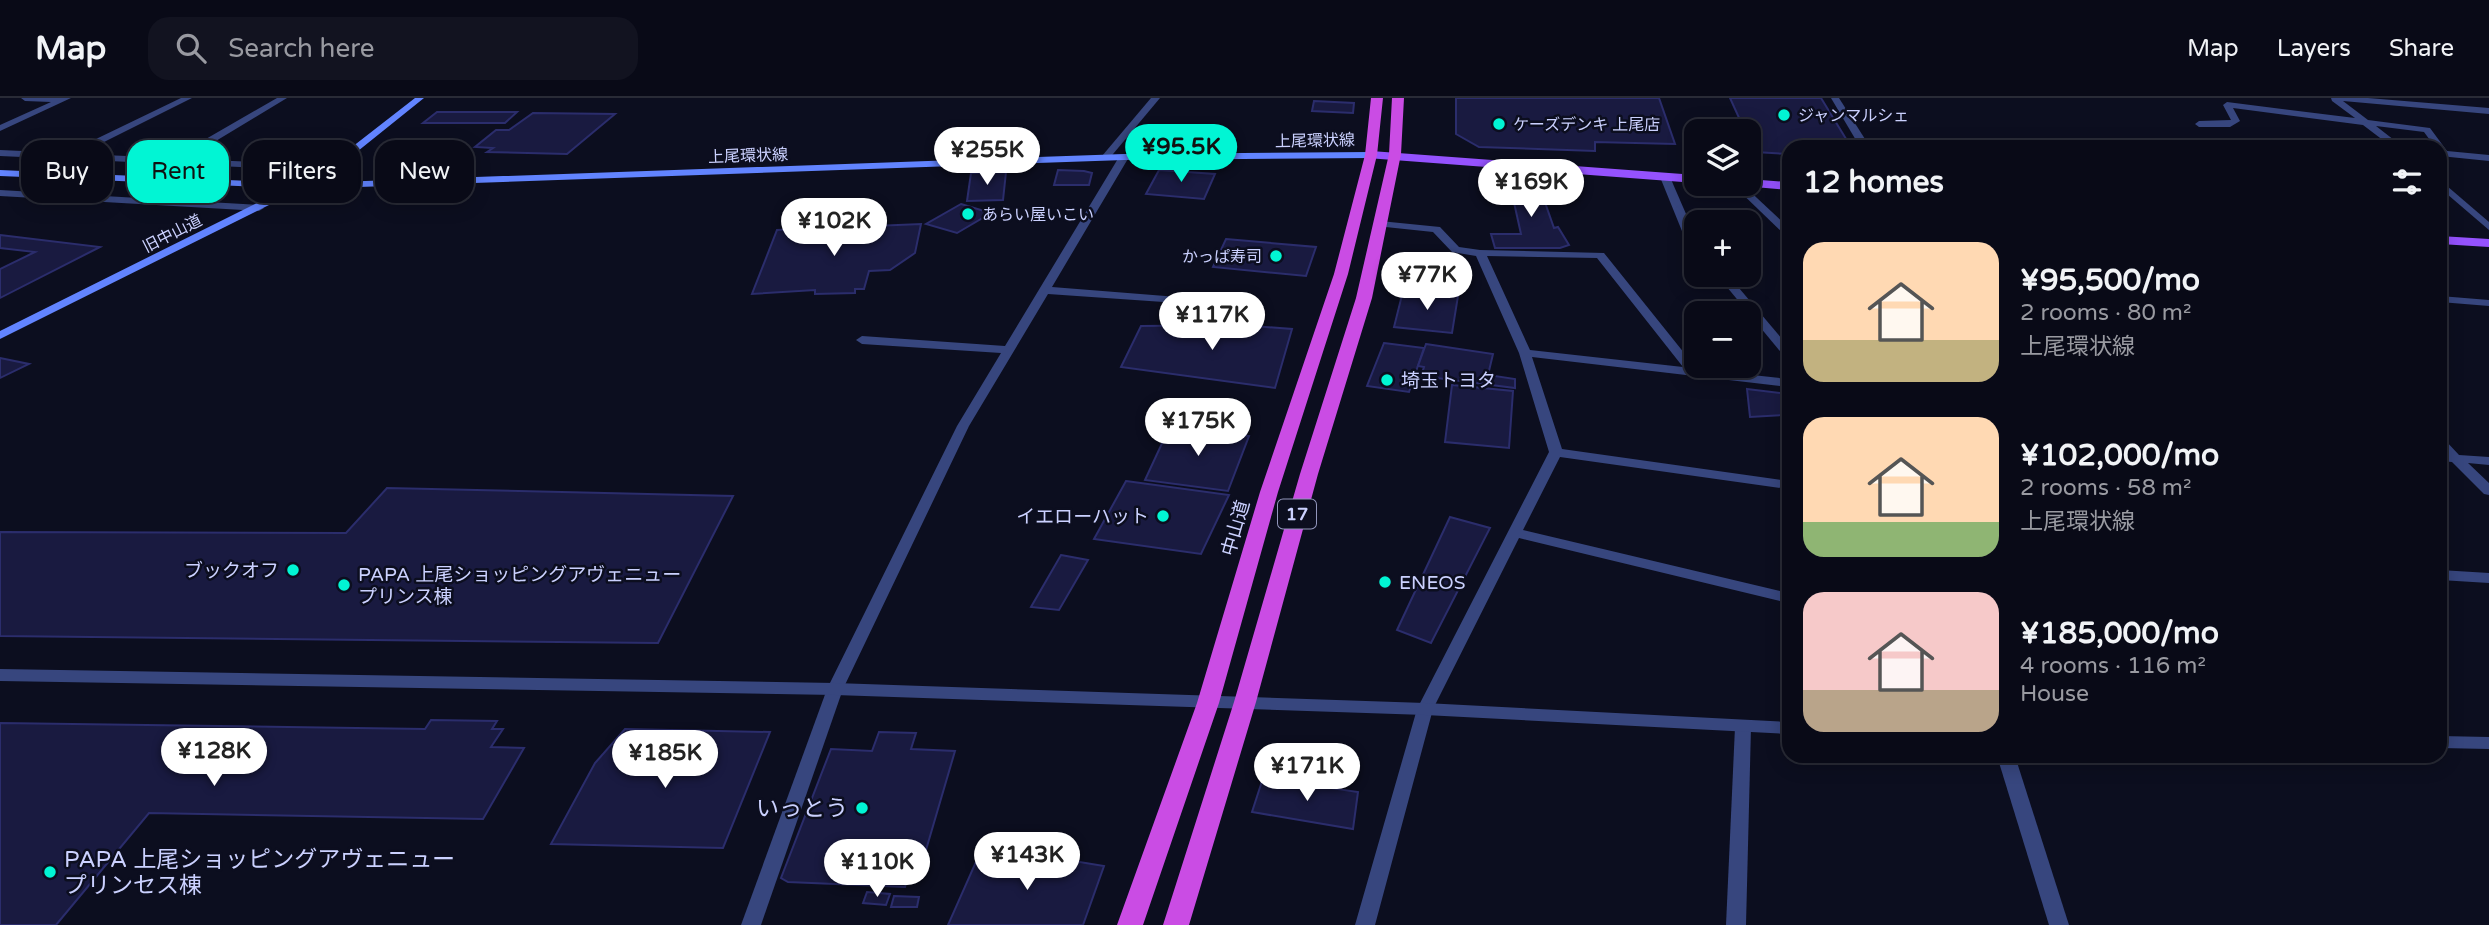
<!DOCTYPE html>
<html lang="en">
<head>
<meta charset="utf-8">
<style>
	body { margin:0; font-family:"Varela Round","Noto Sans JP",sans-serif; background:#121320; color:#f1f3f6; height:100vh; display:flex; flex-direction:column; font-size:26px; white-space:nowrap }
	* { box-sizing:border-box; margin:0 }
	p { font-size:23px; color:#999aa1 }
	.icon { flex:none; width:38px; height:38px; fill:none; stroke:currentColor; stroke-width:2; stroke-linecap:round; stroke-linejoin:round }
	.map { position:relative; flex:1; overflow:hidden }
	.sheet { position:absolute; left:1782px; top:42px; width:665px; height:623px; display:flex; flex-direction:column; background:#090a17; border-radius:21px; box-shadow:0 4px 18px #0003,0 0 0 2px #292b36 }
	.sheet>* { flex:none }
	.top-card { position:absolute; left:21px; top:42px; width:665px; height:63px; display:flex; gap:14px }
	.fabs { position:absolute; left:1684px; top:21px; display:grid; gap:14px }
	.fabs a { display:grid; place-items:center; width:77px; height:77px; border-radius:14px; background:#090a17; box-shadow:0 4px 18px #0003,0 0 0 2px #292b36; font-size:35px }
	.price { position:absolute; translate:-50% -60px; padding:0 16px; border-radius:24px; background:#fff; color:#222; font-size:23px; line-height:46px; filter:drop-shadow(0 2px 4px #0008) }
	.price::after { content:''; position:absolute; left:50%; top:42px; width:21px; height:16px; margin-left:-10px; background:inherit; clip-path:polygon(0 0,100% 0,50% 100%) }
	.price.active { background:#01f5d4; color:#111 }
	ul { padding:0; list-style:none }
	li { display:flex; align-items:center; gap:21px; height:175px; padding:0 21px }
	li span { display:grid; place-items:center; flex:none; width:196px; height:140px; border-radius:21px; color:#555 }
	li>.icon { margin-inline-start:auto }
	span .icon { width:84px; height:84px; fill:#fffc; stroke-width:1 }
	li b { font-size:30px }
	h2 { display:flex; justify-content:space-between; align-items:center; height:84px; padding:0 21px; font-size:30px }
	.tag { padding:0 24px; border-radius:21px; background:#090a17; box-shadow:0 4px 18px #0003,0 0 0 2px #292b36; font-size:24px; line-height:63px }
	.tag.active { background:#01f5d4; color:#111 }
	header { display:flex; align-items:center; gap:42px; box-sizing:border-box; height:98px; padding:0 35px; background:#090a17; border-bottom:2px solid #292b36 }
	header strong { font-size:33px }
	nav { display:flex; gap:38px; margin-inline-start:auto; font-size:24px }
	.search { width:490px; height:63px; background:#121320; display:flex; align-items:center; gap:18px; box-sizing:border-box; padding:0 24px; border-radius:21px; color:#999aa1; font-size:26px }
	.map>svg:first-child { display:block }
	.building { fill:#191a40; stroke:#2b2d6c; stroke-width:2 }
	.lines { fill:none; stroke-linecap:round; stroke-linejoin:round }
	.service { fill:#37467e; fill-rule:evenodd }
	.minor { fill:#37467e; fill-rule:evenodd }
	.tertiary { fill:#37467e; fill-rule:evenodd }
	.secondary { fill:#6284ff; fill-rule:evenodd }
	.primary { fill:#9552fe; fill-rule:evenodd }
	.trunk { fill:#ca4ce4; fill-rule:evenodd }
	.poi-dot { fill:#01f5d4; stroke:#0c0e1f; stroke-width:2.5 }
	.labels { text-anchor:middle; stroke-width:5; stroke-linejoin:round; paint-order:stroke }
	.far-poi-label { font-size:16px; fill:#cbd1ff; stroke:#0c0e1f; text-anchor:start }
	.far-street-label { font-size:16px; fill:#cbd1ff; stroke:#0c0e1f }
	.shield { fill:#0c0e1f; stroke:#9296bc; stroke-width:2 }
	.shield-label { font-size:18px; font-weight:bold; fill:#cbd1ff }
	.poi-label { font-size:19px; fill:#cbd1ff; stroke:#0c0e1f; text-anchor:start }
	.street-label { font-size:19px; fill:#cbd1ff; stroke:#0c0e1f }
	.near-poi-label { font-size:23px; fill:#cbd1ff; stroke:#0c0e1f; text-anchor:end }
</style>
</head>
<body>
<header>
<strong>Map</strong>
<div class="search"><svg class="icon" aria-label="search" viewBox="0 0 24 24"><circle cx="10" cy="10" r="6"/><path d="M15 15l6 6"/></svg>Search here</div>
<nav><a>Map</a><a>Layers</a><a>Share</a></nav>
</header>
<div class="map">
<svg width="2489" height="827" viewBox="0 0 2489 827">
	<rect width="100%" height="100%" fill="#0c0e1f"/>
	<g class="building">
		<path d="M1456,0H1659L1675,46L1595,44V53L1479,49L1456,36Z"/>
		<path d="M1730,0H1821L1851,49H1788V56L1755,54L1748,33H1745Z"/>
		<path d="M1314,3L1354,5L1353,15L1312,13Z"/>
		<path d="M437,14H517L505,25H423Z"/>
		<path d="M533,15L615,16L567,56L487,54L493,50L475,49L496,32H509Z"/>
		<path d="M425,49L466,50L447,66L405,64Z"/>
		<path d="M1058,72L1084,73L1092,75L1089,87H1054Z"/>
		<path d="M1159,72L1215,76L1204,101L1146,96Z"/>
		<path d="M1006,74L1003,102L967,103L971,75Z"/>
		<path d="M1545,81L1549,93H1541L1554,130L1558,129L1569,147L1560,150H1495L1491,136H1521L1509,82Z"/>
		<path d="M961,106L991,115L957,135L926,126Z"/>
		<path d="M921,126L915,155L890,172L869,173L864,191H855V195L815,196V192L752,196L777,132Z"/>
		<path d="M0,137L100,149L0,200V171L35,154L0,150Z"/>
		<path d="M1226,141L1316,149L1306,178L1213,169Z"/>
		<path d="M1403,193L1458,198L1452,235L1394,229Z"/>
		<path d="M1240,227L1292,231L1275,290L1121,269L1141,228Z"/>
		<path d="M1384,245L1424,250L1409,294L1367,288Z"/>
		<path d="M1426,246L1493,256L1488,277L1515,281V290L1421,278L1424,269L1418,268Z"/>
		<path d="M0,260L29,266L0,280Z"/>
		<path d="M1452,287L1513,293L1509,350L1445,344Z"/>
		<path d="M1747,291L1788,296V312L1783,317L1750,319Z"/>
		<path d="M1170,328L1249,338L1228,393L1145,382Z"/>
		<path d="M1126,383L1229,397L1201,456L1094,441Z"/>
		<path d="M387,390L733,398L658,545L0,538V434L346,435Z"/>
		<path d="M1450,419L1490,430L1431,545L1397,532Z"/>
		<path d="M1061,457L1088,462L1059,512L1031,509Z"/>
		<path d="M431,622L497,623L492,631H503L491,649L524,650L483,721L149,715L56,827H0V625L425,631Z"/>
		<path d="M625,631L770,634L723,750L551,746L595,665Z"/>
		<path d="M879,634L916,635L911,651L955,653L921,769L911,768L905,789L788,784L781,780L831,651L872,653Z"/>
		<path d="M1263,680L1358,694L1353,731L1252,714Z"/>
		<path d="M1019,754L1104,768L1083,827H948L979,757L1015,763Z"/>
		<path d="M867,794L890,796L886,807L863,805Z"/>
		<path d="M894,798L919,799L917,809H891Z"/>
	</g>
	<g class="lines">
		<path class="service" d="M835,585L841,587L843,591L761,827H741L827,591L829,587Z"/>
		<g class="minor">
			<path d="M21,0H71L0,33V27L51,4L25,3Z"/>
			<path d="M181,0H192L80,56L173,60L277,0H287L186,61L283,65L288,68L283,71L0,58V52L67,55Z"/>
			<path d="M1151,0H1160L1108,62H1102V58Z"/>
			<path d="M1831,0H1839L1870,49H1860Z"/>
			<path d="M2331,0H2368L2489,10V16L2343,3L2368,22L2430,30L2447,53L2489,57V63L2440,58V49H2435L2424,34L2376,28L2403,49H2392L2363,27L2233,10L2240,23L2230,29H2199L2195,26L2199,23L2231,22L2223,7L2227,4L2355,20L2332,3Z"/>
			<path d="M1124,56L1129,59L1052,189L1178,199L1184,202L1178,205L1048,196L969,328L843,591L841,595H829L827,591L957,328L1001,255L862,246L856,242L862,238L1005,248L1119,59Z"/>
			<path d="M1662,77L1670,79L1696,139V149L1684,138L1660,79Z"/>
			<path d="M2440,82L2489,124V132L2440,90Z"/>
			<path d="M0,92L259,107L264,110L259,113L0,98Z"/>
			<path d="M1380,123L1440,129L1459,149L1480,152L1604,155L1697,271L1788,281V289L1532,259L1562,351L1788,383V391L1560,359L1523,432L1788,495V505L1519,440L1433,611L1375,827H1355L1417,611L1549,354L1519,255L1476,158L1452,154L1433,134L1376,128V124ZM1487,158L1597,160L1683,269L1530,252Z"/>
			<path d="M1717,177H1728L1788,248V258H1784Z"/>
			<path d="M2440,198L2489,202V208L2440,204Z"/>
			<path d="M2440,341L2445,342L2459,357L2489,359V367L2468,365L2489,385V397L2484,396L2452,364L2440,363V355H2443L2440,352Z"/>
			<path d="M2440,472L2489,475V485L2440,482Z"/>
			<path d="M1743,623L1749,625L1751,629L1746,827H1726L1735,629L1737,625Z"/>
		</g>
		<g class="tertiary">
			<path d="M1732,86H1742L1788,129V137L1784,136Z"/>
			<path d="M0,571L835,585L1425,605L1788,624V636L1425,617L835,597L0,583Z"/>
			<path d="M2440,638L2489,639V651L2440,650Z"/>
			<path d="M1997,658H2015L2069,827H2049Z"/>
		</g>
		<path class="secondary" d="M415,0H424L358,53L310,85L1124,56L1371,54L1376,57L1371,60L1124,62L301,91L0,241V233L287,90L0,78V72L297,85L352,49Z"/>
		<g class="primary">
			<path d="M1371,53L1696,77V85L1367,60V54Z"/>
			<path d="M1748,81L1788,84V92L1743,88L1742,86H1748Z"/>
			<path d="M2440,138L2489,141V149L2440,146Z"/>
		</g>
		<g class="trunk">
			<path d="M1371,0H1383L1377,57L1348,176L1278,394L1219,605L1143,827H1117L1197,605L1260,394L1334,176L1365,57Z"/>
			<path d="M1392,0H1404L1401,56L1372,200L1318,376L1256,604L1189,827H1163L1234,604L1300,376L1356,200L1389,56Z"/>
		</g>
	</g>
	<g class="poi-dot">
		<circle cx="1784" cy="17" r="7"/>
		<circle cx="1499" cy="26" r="7"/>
		<circle cx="968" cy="116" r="7"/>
		<circle cx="1276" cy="158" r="7"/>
		<circle cx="1387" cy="282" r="7"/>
		<circle cx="1163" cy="418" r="7"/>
		<circle cx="293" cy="472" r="7"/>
		<circle cx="1385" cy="484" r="7"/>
		<circle cx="344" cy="487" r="7"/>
		<circle cx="862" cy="710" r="7"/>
		<circle cx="50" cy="774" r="7"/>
	</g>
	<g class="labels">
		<g class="far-poi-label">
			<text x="1798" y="23">ジャンマルシェ</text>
			<text x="1513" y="32">ケーズデンキ 上尾店</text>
			<text x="982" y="122">あらい屋いこい</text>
			<text x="1262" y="164" text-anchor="end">かっぱ寿司</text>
		</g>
		<g class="far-street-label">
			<text transform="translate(1315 42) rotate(-1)" y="6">上尾環状線</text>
			<text transform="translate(748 57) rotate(-2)" y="6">上尾環状線</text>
			<text transform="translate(172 135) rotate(-27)" y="6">旧中山道</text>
		</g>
		<rect class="shield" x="1278" y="401.5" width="38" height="29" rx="5"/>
		<g class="shield-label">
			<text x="1297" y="422">17</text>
		</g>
		<g class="poi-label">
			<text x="1401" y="289">埼玉トヨタ</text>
			<text x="1149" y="425" text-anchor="end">イエローハット</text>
			<text x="279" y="479" text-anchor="end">ブックオフ</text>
			<text x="358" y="483">PAPA 上尾ショッピングアヴェニュー<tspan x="358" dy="22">プリンス棟</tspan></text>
			<text x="1399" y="491">ENEOS</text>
		</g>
		<g class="street-label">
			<text transform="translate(1235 430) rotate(-74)" y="7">中山道</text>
		</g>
		<g class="near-poi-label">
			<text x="848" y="718">いっとう</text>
			<text x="64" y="769" text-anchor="start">PAPA 上尾ショッピングアヴェニュー<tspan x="64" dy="26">プリンセス棟</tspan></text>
		</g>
	</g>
</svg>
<div class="fabs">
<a><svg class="icon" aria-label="layers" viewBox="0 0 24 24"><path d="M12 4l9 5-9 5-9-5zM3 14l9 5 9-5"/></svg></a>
<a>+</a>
<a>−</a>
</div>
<b class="price active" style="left:1181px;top:86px">¥95.5K</b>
<b class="price" style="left:987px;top:89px">¥255K</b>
<b class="price" style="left:1531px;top:121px">¥169K</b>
<b class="price" style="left:834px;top:160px">¥102K</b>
<b class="price" style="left:1427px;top:214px">¥77K</b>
<b class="price" style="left:1212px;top:254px">¥117K</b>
<b class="price" style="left:1198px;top:360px">¥175K</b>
<b class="price" style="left:214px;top:690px">¥128K</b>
<b class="price" style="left:665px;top:692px">¥185K</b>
<b class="price" style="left:1307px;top:705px">¥171K</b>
<b class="price" style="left:1027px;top:794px">¥143K</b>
<b class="price" style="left:877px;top:801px">¥110K</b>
<div class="top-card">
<a class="tag">Buy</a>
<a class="tag active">Rent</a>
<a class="tag">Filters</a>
<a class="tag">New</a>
</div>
<section class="sheet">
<h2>12 homes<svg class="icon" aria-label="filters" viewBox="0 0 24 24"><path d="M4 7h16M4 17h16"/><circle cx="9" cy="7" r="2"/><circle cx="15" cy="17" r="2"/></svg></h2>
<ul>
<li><span style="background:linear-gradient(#ffd9b3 70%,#c2b280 0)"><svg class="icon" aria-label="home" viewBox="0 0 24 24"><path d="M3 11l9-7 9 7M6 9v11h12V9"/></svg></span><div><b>¥95,500/mo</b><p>2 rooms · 80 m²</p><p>上尾環状線</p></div></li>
<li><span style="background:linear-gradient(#ffd9b3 75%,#8fb573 0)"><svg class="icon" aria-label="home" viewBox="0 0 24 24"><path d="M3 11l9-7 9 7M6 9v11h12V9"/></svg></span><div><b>¥102,000/mo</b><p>2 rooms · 58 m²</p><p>上尾環状線</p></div></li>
<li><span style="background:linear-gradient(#f6c9c9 70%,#b9a48a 0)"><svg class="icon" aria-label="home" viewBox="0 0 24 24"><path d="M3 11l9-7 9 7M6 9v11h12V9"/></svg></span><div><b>¥185,000/mo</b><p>4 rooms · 116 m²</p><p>House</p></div></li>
</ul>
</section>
</div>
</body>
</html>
